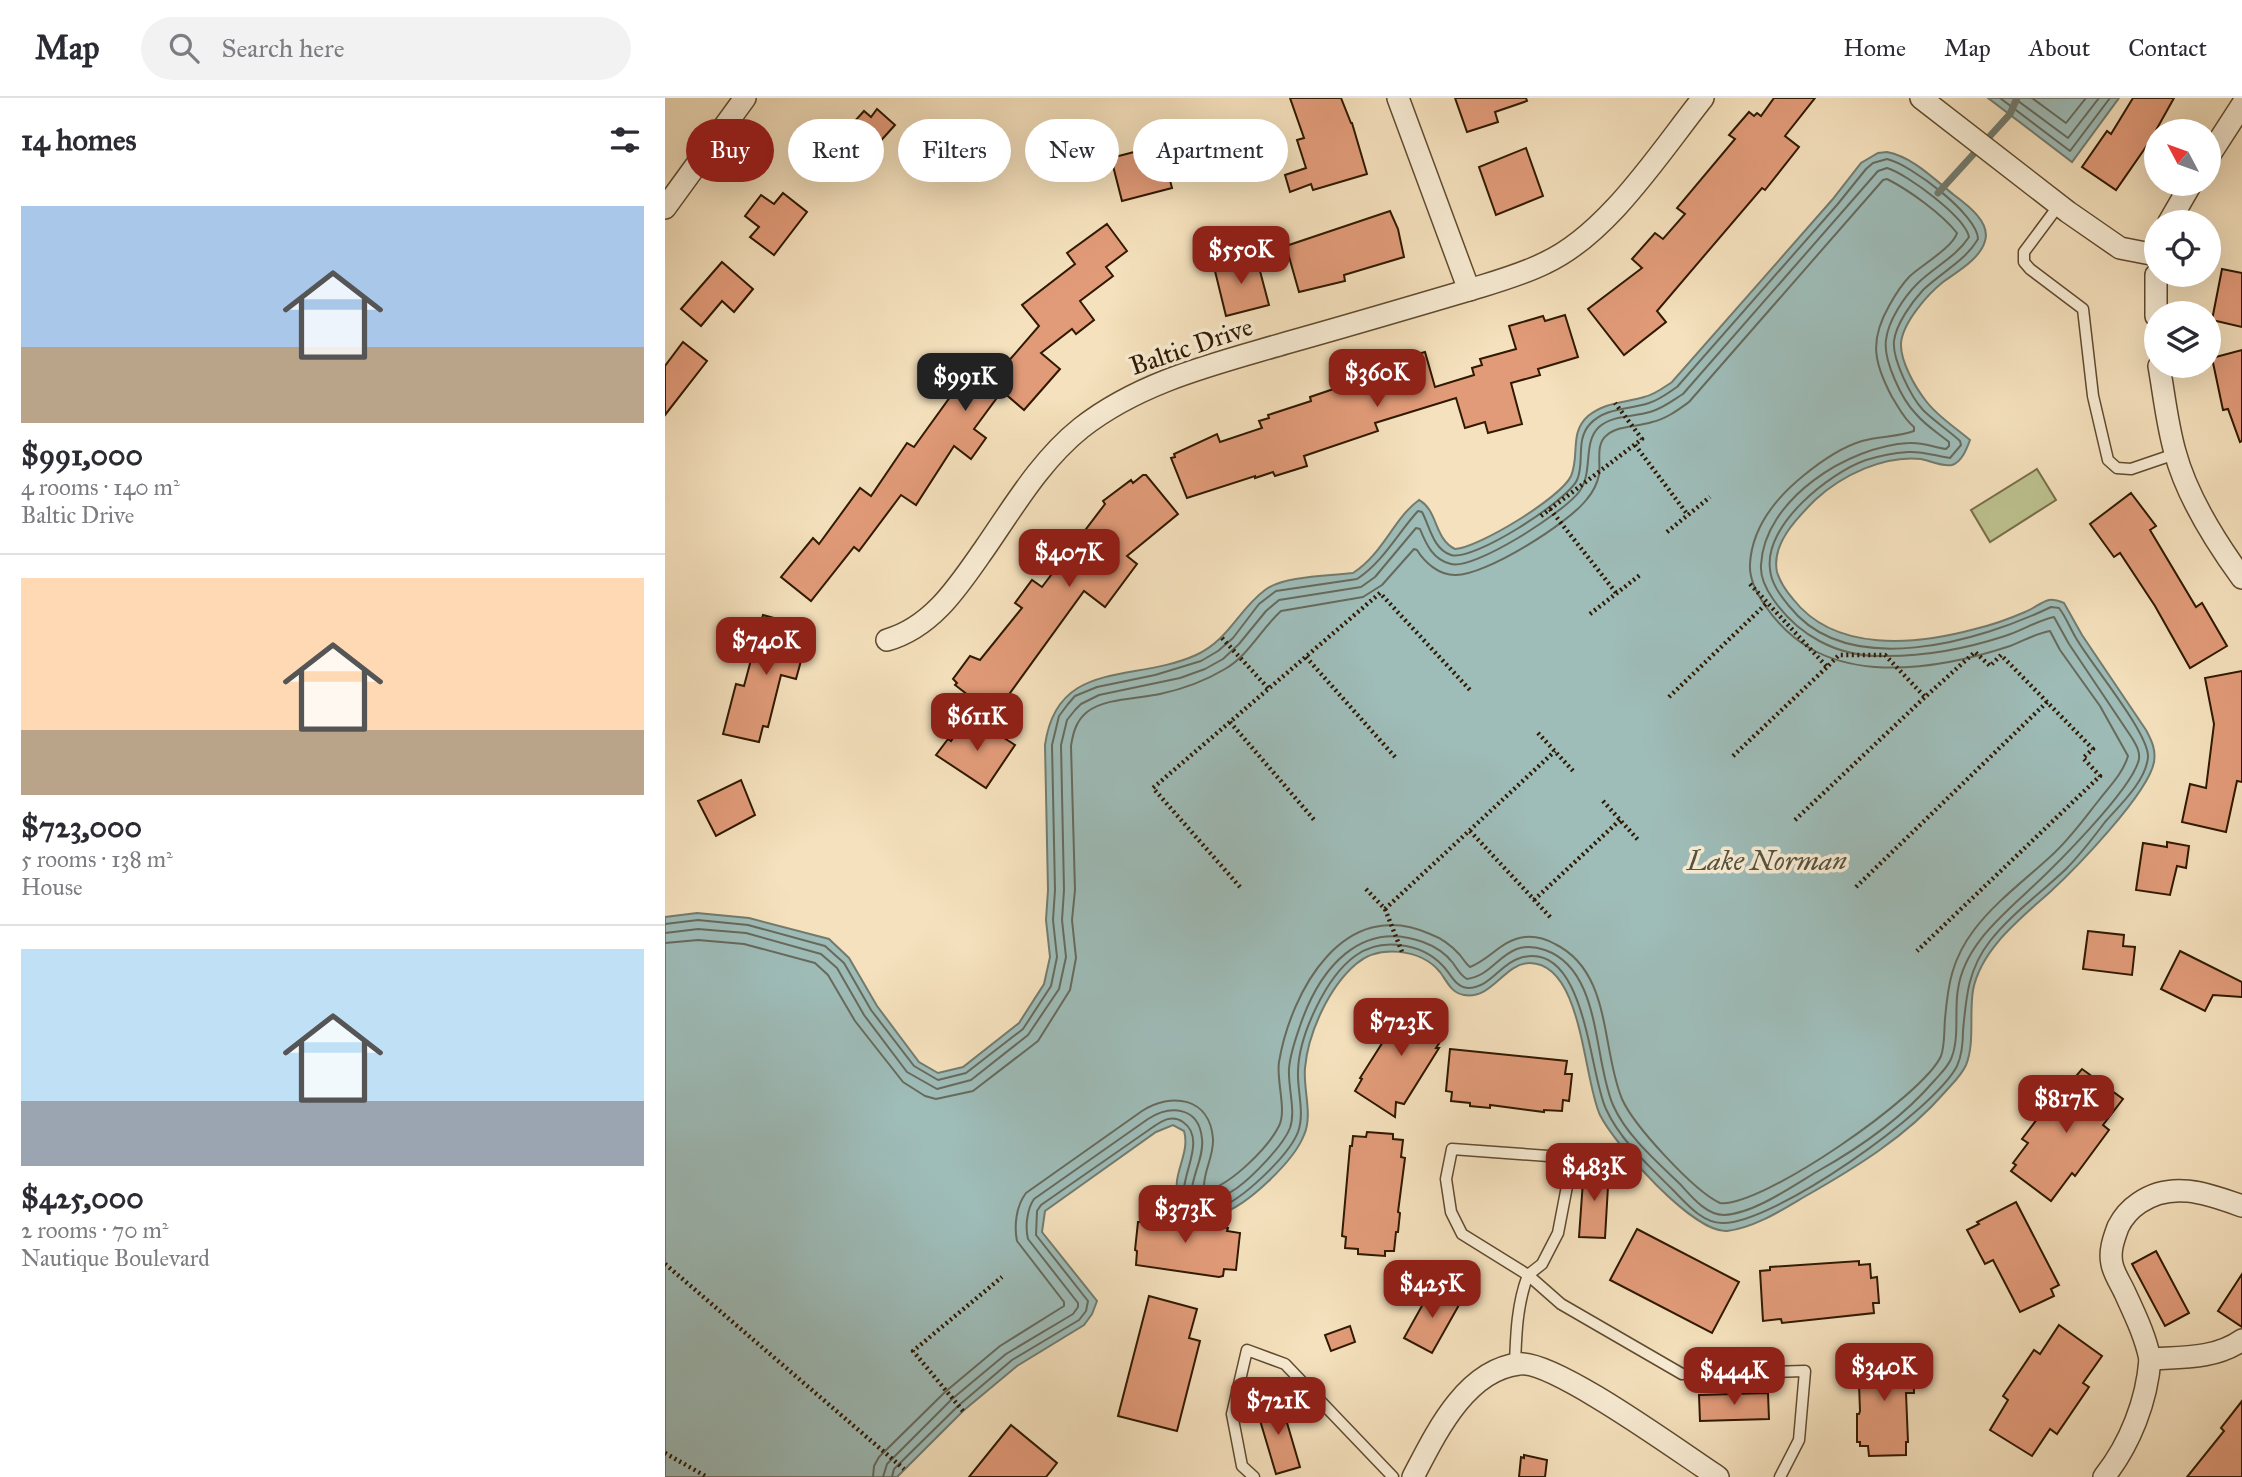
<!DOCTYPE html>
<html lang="en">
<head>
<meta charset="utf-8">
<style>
	body { margin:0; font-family:"IM FELL Great Primer",serif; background:#f2f2f3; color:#2b2b33; height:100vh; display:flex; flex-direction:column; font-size:26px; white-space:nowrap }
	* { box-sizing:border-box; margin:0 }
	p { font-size:23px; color:#7c7c81 }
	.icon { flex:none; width:38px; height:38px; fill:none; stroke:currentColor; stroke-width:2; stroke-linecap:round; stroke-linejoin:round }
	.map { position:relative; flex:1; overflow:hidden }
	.side { display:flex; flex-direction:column; background:#fff; width:665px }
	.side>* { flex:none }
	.guide { position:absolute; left:21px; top:21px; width:665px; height:63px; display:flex; gap:14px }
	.needle { width:46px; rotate:311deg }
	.tools { position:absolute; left:1479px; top:21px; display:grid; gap:14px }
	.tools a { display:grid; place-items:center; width:77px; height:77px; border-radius:50%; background:#fff; box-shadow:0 7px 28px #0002; font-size:35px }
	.price { position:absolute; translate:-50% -60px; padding:0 16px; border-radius:14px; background:#8f2418; color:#fff; font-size:23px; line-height:46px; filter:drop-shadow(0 2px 4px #0008) }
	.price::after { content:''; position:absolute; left:50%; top:42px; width:21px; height:16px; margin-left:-10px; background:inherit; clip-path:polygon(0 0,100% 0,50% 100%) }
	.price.current { background:#222; color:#fff }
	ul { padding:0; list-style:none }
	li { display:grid; align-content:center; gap:14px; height:371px; padding:0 21px }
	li+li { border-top:2px solid #e1e1e2 }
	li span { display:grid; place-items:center; height:217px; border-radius:0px; color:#555 }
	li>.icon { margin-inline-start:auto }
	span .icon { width:126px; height:126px; fill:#fffc; stroke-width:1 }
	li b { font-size:30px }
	h2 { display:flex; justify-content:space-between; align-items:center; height:84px; padding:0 21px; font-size:30px }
	.chip { padding:0 24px; border-radius:32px; background:#fff; box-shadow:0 7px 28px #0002; font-size:24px; line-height:63px }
	.chip.current { background:#8f2418; color:#fff }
	header { display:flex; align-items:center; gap:42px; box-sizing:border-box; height:98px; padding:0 35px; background:#fff; border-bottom:2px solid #e1e1e2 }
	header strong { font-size:33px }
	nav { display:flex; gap:38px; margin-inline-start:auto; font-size:24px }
	.search { width:490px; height:63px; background:#f2f2f3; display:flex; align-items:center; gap:18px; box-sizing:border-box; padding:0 24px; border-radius:38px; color:#7c7c81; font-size:26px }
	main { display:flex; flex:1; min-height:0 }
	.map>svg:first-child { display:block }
	.green { fill:#bdc290; stroke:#766e48; stroke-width:2 }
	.water { fill:#9ebcb8; stroke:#727b6e; stroke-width:2 }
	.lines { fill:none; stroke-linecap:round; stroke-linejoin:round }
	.shore { stroke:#666a5c; stroke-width:2 }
	.stream { stroke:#727b6e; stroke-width:7 }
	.building { fill:#e29b79; stroke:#2f1900; stroke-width:2 }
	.service-casing { stroke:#604b2f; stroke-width:13 }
	.minor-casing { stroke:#604b2f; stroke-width:24 }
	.path { stroke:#2f1900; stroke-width:4.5; stroke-dasharray:2 3.5; stroke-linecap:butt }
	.service { stroke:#f8ecd4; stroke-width:10 }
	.minor { stroke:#f8ecd4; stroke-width:21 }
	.labels { text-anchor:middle; stroke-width:7; stroke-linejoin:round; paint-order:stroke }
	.street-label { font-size:26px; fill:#2f1900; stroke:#f8ecd4 }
	.water-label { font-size:28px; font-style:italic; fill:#565240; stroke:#f8ecd4 }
</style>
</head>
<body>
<header>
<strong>Map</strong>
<div class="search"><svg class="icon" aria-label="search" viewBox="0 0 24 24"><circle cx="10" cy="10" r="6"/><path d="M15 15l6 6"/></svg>Search here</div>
<nav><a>Home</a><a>Map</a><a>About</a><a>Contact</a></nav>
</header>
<main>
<section class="side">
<h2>14 homes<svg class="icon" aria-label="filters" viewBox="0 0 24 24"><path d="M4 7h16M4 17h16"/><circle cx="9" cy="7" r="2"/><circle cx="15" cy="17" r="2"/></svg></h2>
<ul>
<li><span style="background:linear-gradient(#a9c7e8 65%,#b9a48a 0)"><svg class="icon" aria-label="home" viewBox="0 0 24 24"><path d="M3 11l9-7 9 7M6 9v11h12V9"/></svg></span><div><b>$991,000</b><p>4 rooms · 140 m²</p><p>Baltic Drive</p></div></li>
<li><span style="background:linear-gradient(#ffd9b3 70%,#b9a48a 0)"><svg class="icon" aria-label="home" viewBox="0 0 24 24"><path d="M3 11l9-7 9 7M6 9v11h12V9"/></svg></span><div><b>$723,000</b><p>5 rooms · 138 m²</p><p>House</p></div></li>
<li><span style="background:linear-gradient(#bfe0f5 70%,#9aa5b1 0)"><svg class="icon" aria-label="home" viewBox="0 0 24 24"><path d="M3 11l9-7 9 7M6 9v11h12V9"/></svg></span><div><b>$425,000</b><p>2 rooms · 70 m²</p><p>Nautique Boulevard</p></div></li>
</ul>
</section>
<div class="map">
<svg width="1577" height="1379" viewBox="0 0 1577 1379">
	<rect width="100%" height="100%" fill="#f5e1bd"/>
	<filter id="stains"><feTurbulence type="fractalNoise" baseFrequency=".00286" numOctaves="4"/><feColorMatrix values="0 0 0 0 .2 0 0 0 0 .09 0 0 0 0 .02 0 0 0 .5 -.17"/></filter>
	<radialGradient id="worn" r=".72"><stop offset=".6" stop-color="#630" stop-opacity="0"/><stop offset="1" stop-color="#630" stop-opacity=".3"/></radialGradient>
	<path class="green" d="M1372,371L1391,402L1325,444L1306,412Z"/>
	<g class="water">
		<path d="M1323,0H1454L1407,64Z"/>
		<path d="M1222,54C1248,59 1269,81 1289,97C1301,106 1326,124 1320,143C1315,161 1292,174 1278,184C1263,196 1238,224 1236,245C1235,263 1250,289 1261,303C1272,318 1291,330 1305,342C1302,350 1297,364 1287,367C1277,369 1266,363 1256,361C1219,357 1177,377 1150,402C1132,420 1106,446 1112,474C1115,484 1121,493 1128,501C1170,555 1251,547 1310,531C1327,527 1344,521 1360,514C1368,511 1376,504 1384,502C1389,501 1394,503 1399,505L1417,537L1481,632C1487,643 1491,652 1489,664C1483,696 1410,771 1385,794C1355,821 1316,851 1308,892C1304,916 1310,945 1301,967C1296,978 1287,986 1280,994C1241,1039 1190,1070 1139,1099C1117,1112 1089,1130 1062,1133C1028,1135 950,1047 935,1017C918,981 918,866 865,865C839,865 827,902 799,897C786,895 782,883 775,874C756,851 714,846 691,866C664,889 643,935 640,970C638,991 648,1017 639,1037C629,1063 582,1108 555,1116C538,1122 521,1116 514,1099C505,1078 526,1056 519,1033L508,1027L491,1034L380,1113L377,1134L432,1203L427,1216L419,1227L352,1268L298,1313L232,1379H0V819L32,815L84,820L164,841L184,860L212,908L254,964L273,975L298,969L354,925L379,886L385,859L381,822L383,792L380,647C392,560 470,585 531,557C564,542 573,512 600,492C618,478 664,478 688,475C718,456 729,420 754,402C773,412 769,441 790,451C813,450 897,399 906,378C915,357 904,335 923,318C940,304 959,305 979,299C989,297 998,290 1007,284L1167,102L1196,65L1213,55Z"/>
	</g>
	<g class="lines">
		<g class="shore">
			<path d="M1335,0L1405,53L1445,0"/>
			<path d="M1349,0L1403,40L1434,0"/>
			<path d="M1367,0L1401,25L1421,0"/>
			<path d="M0,826L33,822L83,827L160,848L179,865L206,912L249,968L273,982L301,975L358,931L386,888L392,859L388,822L390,792L387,647L394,618L403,606L410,598L432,589L490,577L536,563L553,553L568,540L594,506L611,493L692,481C718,464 732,436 753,413L757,414C765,429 768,451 786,457C808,464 902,403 912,382C920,365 910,342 925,326C941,309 964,312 984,305C994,302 1003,295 1012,289L1172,107L1201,71L1208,65L1222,61C1245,66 1313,117 1313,141C1300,163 1277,174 1258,192C1247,204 1231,226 1229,243C1227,261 1246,299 1258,312C1269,323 1283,332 1295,343L1296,347L1285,360C1271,358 1257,353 1243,354C1230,355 1214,358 1201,362C1164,375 1099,427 1105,471C1106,485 1115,497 1124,508C1183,583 1315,543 1386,509L1394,510C1401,519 1405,530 1411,540C1425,565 1484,635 1483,659C1481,683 1455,707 1440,724C1428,740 1415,757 1401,771C1376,795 1346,816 1325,843C1303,871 1301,900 1298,933C1298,945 1297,957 1292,968C1269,1013 1107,1127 1057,1125C1037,1125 1021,1105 1008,1092C984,1068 955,1042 941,1011C924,976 921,840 855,860C836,865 825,890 803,890C790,889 786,876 778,868C757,845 716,839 690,858C661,879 634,937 633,973C632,992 640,1015 633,1034C624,1057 576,1104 552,1110C535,1114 524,1107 519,1091C520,1071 540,1039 518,1024C507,1016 497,1023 488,1029L376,1107L372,1113L371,1137L423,1203L421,1213L414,1222L347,1262L293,1308L229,1371L227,1379"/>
			<path d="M0,835L33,831L81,835L156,856L172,870L199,917L242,974L272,991L306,982L363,937L394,891L401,859L397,822L399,792L396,647L402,622L410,612L416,606L434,597L515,580L540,571L558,561L574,546L601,513L614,502L696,489L710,479L751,430L755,431C761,446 768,462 786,466C810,472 899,414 914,394C929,374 917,345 934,329C948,317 968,319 985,314C997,311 1007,303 1018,296L1213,73L1222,70C1242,76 1300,119 1304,139C1291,159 1269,169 1252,186C1239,199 1223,223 1221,242C1218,262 1237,302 1251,316C1260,327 1273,335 1284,344V348L1281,351C1268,349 1257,344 1244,345C1184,348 1099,401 1096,467C1095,480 1101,491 1108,501C1133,537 1171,558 1215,558C1258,559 1300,551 1340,538C1357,533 1373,522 1389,519L1404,546L1467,640C1471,647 1475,653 1474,661C1468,691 1387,771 1362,794C1333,821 1299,850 1293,891C1289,913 1295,940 1286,961C1282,970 1275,976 1269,983C1237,1020 1196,1049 1153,1073C1128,1088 1088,1116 1059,1117C1041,1117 1026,1098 1015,1086C991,1063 961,1037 948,1007C928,961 937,872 880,852C839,838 833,877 802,881C795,877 793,872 788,865C781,856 769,848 758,844C695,821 655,871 636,925C631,940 625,955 624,971C623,990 631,1013 625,1030C618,1048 587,1079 572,1090C560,1098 546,1107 533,1099L527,1090C529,1074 539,1057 537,1041C534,1008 505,1007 483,1021L369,1101C362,1111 360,1129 363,1141L413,1205V1209L408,1216L341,1256L287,1301L222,1366L218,1379"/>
			<path d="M0,845L33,842L79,846L150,865L163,877L190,923L238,984L260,998L271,1001L308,993L373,943L405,892L411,860L407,822L410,792L406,648C408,635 411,623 422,614C440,600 472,601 495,596C518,591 540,583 560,571C584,557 596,531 616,513L698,499L717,487L749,451L752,452C760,465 774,477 790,477C820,478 904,425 922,401C928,394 932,386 934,377C936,365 930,346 942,337C954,327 973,329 987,324C1001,321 1013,312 1024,304L1218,82L1222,81C1244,92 1277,116 1292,135C1288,149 1257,167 1245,178C1236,187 1230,197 1224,208C1204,243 1209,265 1227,299C1234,310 1239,321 1249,329V333C1234,339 1214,338 1197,343C1177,349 1155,364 1138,378C1111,400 1087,430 1085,466C1084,481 1091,494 1099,506C1126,546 1161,565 1210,569C1255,572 1303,562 1345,548C1358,543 1372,535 1385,533L1395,552L1435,608L1463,658C1458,675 1445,688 1434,702C1419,721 1404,742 1386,758C1360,782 1330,804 1309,832C1287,861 1283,886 1280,921C1279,932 1280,947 1276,958C1259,997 1096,1110 1055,1105C1029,1093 969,1028 957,1001C936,951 947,874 890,846C881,841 870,838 860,839C836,842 826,861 805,869C801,866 799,862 795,857C787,848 776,840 765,836C679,797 626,893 614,964C611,982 622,1012 614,1028C603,1050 567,1085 544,1092L539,1090C538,1074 549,1058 548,1041C545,999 506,994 477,1013L361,1095C351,1108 349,1128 352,1143L399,1204V1208L335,1248L280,1294L214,1359L209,1368L208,1379"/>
		</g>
		<path class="stream" d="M1273,95L1345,16L1352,0"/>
	</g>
	<g class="building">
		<path d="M625,0H676L686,25H687L702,76L648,92L646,86L625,94L620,77L641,70L632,42L639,40Z"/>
		<path d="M790,0H861L862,3L830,14L833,24L802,34Z"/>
		<path d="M1109,0H1150L1120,38L1134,49L1100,92L1097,90L992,213L1001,224L959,257L923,211L977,170L967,161L990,135L998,141L1020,116L1012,110L1070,41L1064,37L1084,14L1089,18L1092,15L1096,18Z"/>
		<path d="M1468,0H1509L1485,43L1451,92L1417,69L1442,33L1446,36Z"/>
		<path d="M212,11L230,27L193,68L174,50L184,38L180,34L199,13L206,19Z"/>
		<path d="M496,47L507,90L457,103L446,60Z"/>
		<path d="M861,50L878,98L831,117L814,69Z"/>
		<path d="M118,95L142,114L109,157L85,139L94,129L80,118L96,97L109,106Z"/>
		<path d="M725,113L733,131L739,159L679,177L680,183L634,194L621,148Z"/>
		<path d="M442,126L462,153L441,169L448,178L415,203L429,222L411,236L407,231L376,255L395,271L359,312L337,293L309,331L321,340L306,361L289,348L251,407L236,397L194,453L189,449L146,503L116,479L148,440L154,446L195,390L206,398L242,345L249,349L296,284L314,297L374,228L357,207L410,166L402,155Z"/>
		<path d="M591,158L604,207L561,218L549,169Z"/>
		<path d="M57,164L88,191L69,214L57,203L36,228L16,211Z"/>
		<path d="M1557,171L1577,175V229L1547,222Z"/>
		<path d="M900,217L913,259L873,271L875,277L846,285L857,326L823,335L820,324L800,330L791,300L710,325L713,333L639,358L642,368L610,378L608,374L590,380V378L522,400L506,360L510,359L509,356L552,336L555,344L597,330L594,323L604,320L603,317L646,303L645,299L710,277L705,259L725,253L726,260L748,254L749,257L760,254L770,289L809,277L807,270L817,267L815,261L851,251L844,228L878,218L880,223Z"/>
		<path d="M18,244L42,263L0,317V268Z"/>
		<path d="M1577,252V343L1575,344L1563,311L1558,312L1547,260Z"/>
		<path d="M478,377H481L513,416L462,458L472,466L440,509L419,493L329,617L290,587L292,585L288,581L305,558L315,562L357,510L350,505L367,482L377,489L440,406L438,403L466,382L468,385Z"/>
		<path d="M1466,395L1491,428L1485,432L1531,509L1537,505L1562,548L1525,570L1490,508L1455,455L1449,459L1425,426Z"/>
		<path d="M98,517L145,530L131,581L116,577L103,629L98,628L94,644L58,636L71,586L79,588Z"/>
		<path d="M1577,573V684L1572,683L1561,734L1517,724L1525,686L1541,690L1549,626L1540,580Z"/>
		<path d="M311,622L350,647L321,690L271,657L283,641L286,643L291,635L299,640Z"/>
		<path d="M76,682L90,717L51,738L33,703Z"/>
		<path d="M1502,744L1524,748L1521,770L1512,768L1505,797L1471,792L1478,745L1502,749Z"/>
		<path d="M1423,833L1459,837L1458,848L1470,849L1467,877L1418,871Z"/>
		<path d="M1515,853L1577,884V899L1548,897L1540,913L1496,891Z"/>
		<path d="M735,904L745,910L746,908L772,924L770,926L782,933L771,950H774L739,1006L731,1004L730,1019L690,993L697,981L695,980L721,939L715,935Z"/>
		<path d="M785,951L902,963L900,976H907L904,1003L898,1002L897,1013L879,1012V1014L825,1007V1010L805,1008V1005L786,1003L787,994L781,993Z"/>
		<path d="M1417,971L1458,1001L1438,1027L1444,1032L1410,1078L1407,1075L1386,1103L1346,1073L1351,1067L1348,1065L1363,1045L1357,1041L1391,996L1394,998Z"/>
		<path d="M702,1034L728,1036V1041L738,1042L736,1059L740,1060L733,1114L735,1115L733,1134H731L729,1153H720V1158L693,1156V1151L680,1150L681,1139L677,1138L685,1048H687L688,1038L701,1039Z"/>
		<path d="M919,1069L944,1071L940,1140L914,1139Z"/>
		<path d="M1351,1104L1394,1187L1386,1191L1389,1198L1355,1214L1328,1162L1320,1166L1302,1132L1314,1126L1312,1124Z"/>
		<path d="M479,1112L516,1116L515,1123L563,1130L562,1133L575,1135L571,1172L559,1171L558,1178L554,1179L471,1167L472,1153L470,1152L473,1124H477Z"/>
		<path d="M972,1131L1074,1184L1047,1235L945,1182Z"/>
		<path d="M1491,1153L1524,1215L1500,1228L1467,1166Z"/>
		<path d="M1194,1163V1167L1205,1166L1206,1180L1212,1179L1214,1205H1208L1209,1215L1117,1225L1116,1221L1098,1223L1095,1173L1105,1172V1169Z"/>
		<path d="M1577,1176V1229L1553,1213Z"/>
		<path d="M768,1188L784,1197L782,1201L794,1207L767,1255L739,1240Z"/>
		<path d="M484,1198L532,1211L524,1240L535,1243L512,1333L453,1318Z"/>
		<path d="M1394,1227L1437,1258L1418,1285L1424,1289L1392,1336L1385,1331L1367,1358L1325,1332L1343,1302L1338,1298L1369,1252L1375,1256Z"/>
		<path d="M685,1228L690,1244L666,1253L660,1237Z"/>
		<path d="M1235,1255V1258H1248L1249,1295H1241L1243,1344H1241V1357L1204,1358L1203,1348H1195V1344H1192V1316H1194L1195,1313L1193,1258Z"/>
		<path d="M1103,1295L1104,1321L1035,1323L1034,1297Z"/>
		<path d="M615,1301L635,1369L611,1376L591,1309Z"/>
		<path d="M1577,1303V1379H1522L1559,1333L1556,1330Z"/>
		<path d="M346,1327L392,1365L381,1379H304Z"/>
		<path d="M859,1357L882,1362L880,1379H854L856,1359L859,1360Z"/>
	</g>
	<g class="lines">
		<defs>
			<g id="service">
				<path d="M1394,107L1359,154V164L1365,171L1418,211L1428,298L1443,362L1452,370L1466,371L1510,356"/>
				<path d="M850,1267C851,1236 852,1206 863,1177L797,1136L786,1114L781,1081L787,1051L897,1059L903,1083L893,1135L877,1166L863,1177L896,1206L1017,1276L1140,1273L1134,1342L1115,1379"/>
				<path d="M589,1379L577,1368L567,1316L582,1252L620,1266L728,1379"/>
			</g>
			<g id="minor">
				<path d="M733,0L804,192"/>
				<path d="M1256,0L1403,114L1455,150L1491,157"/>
				<path d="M1544,58L1577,7"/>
				<path d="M0,110L80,0"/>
				<path d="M1504,124L1526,86"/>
				<path d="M1491,218V177"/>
				<path d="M1494,268C1499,296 1502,326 1510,354C1522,399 1550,443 1577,480"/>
				<path d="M222,542C268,529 294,487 320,450C349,408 376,362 416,330C476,283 550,266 621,245C682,228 743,210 804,192C830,184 856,177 880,165C943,136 995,54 1038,0"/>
				<path d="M1577,1108C1543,1096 1507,1082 1474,1105C1465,1111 1458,1119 1453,1129C1449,1140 1444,1153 1447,1166C1449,1176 1456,1186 1460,1195C1470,1217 1480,1237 1485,1261C1517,1259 1550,1261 1577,1242"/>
				<path d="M748,1379C770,1337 800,1272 854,1266C888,1261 1019,1357 1053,1379"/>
				<path d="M1439,1379C1465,1346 1482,1303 1485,1261"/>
			</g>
		</defs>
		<use href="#service" class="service-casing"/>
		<use href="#minor" class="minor-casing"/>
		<g class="path">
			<path d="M970,347L1023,417"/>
			<path d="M885,411L952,496"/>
			<path d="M876,418L977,341L950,305"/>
			<path d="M1002,434L1045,399"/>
			<path d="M1085,486L1162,569L1174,557H1220L1260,599L1310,554L1325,568L1336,557L1428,651L1418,660L1435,678L1252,853"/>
			<path d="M925,516L975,477"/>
			<path d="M557,540L604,591"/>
			<path d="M641,559L730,659"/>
			<path d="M1004,599L1103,504"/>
			<path d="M565,624L651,724"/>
			<path d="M873,635L909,674"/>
			<path d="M1068,658L1162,569"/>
			<path d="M938,703L974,743"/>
			<path d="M1130,722L1260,599"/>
			<path d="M805,733L887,821"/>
			<path d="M575,789L488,690L715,495L805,592"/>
			<path d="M1191,789L1382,604"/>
			<path d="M701,791L720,811L890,653"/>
			<path d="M869,802L955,722"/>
			<path d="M720,811L737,854"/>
			<path d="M0,1166L239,1371"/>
			<path d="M298,1313L248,1253L337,1179"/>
			<path d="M0,1355L42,1379"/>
		</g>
		<use href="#service" class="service"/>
		<use href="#minor" class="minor"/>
	</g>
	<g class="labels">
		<g class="street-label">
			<text transform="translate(526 248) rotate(-19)" y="9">Baltic Drive</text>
		</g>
		<g class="water-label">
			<text x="1102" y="772">Lake Norman</text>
		</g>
	</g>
	<rect width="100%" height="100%" filter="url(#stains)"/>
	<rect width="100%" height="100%" fill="url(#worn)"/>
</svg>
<div class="tools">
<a><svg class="needle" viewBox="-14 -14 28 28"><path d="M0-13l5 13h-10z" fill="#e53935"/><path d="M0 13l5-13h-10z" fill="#7c7c81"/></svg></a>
<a><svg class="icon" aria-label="locate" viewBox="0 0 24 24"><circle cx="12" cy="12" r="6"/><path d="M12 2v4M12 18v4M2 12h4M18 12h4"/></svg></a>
<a><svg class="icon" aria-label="layers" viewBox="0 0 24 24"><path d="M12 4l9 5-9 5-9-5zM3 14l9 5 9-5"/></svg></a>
</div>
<b class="price" style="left:576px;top:188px">$550K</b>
<b class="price" style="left:712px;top:311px">$360K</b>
<b class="price current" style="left:300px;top:315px">$991K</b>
<b class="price" style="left:404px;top:491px">$407K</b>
<b class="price" style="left:101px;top:579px">$740K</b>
<b class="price" style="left:312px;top:655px">$611K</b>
<b class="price" style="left:736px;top:960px">$723K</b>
<b class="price" style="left:1401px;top:1037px">$817K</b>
<b class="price" style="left:929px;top:1105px">$483K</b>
<b class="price" style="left:520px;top:1147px">$373K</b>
<b class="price" style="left:767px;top:1222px">$425K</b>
<b class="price" style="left:1219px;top:1305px">$340K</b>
<b class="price" style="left:1069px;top:1309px">$444K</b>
<b class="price" style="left:613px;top:1339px">$721K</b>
<div class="guide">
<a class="chip current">Buy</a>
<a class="chip">Rent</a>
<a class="chip">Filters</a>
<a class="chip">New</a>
<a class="chip">Apartment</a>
</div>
</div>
</main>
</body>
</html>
